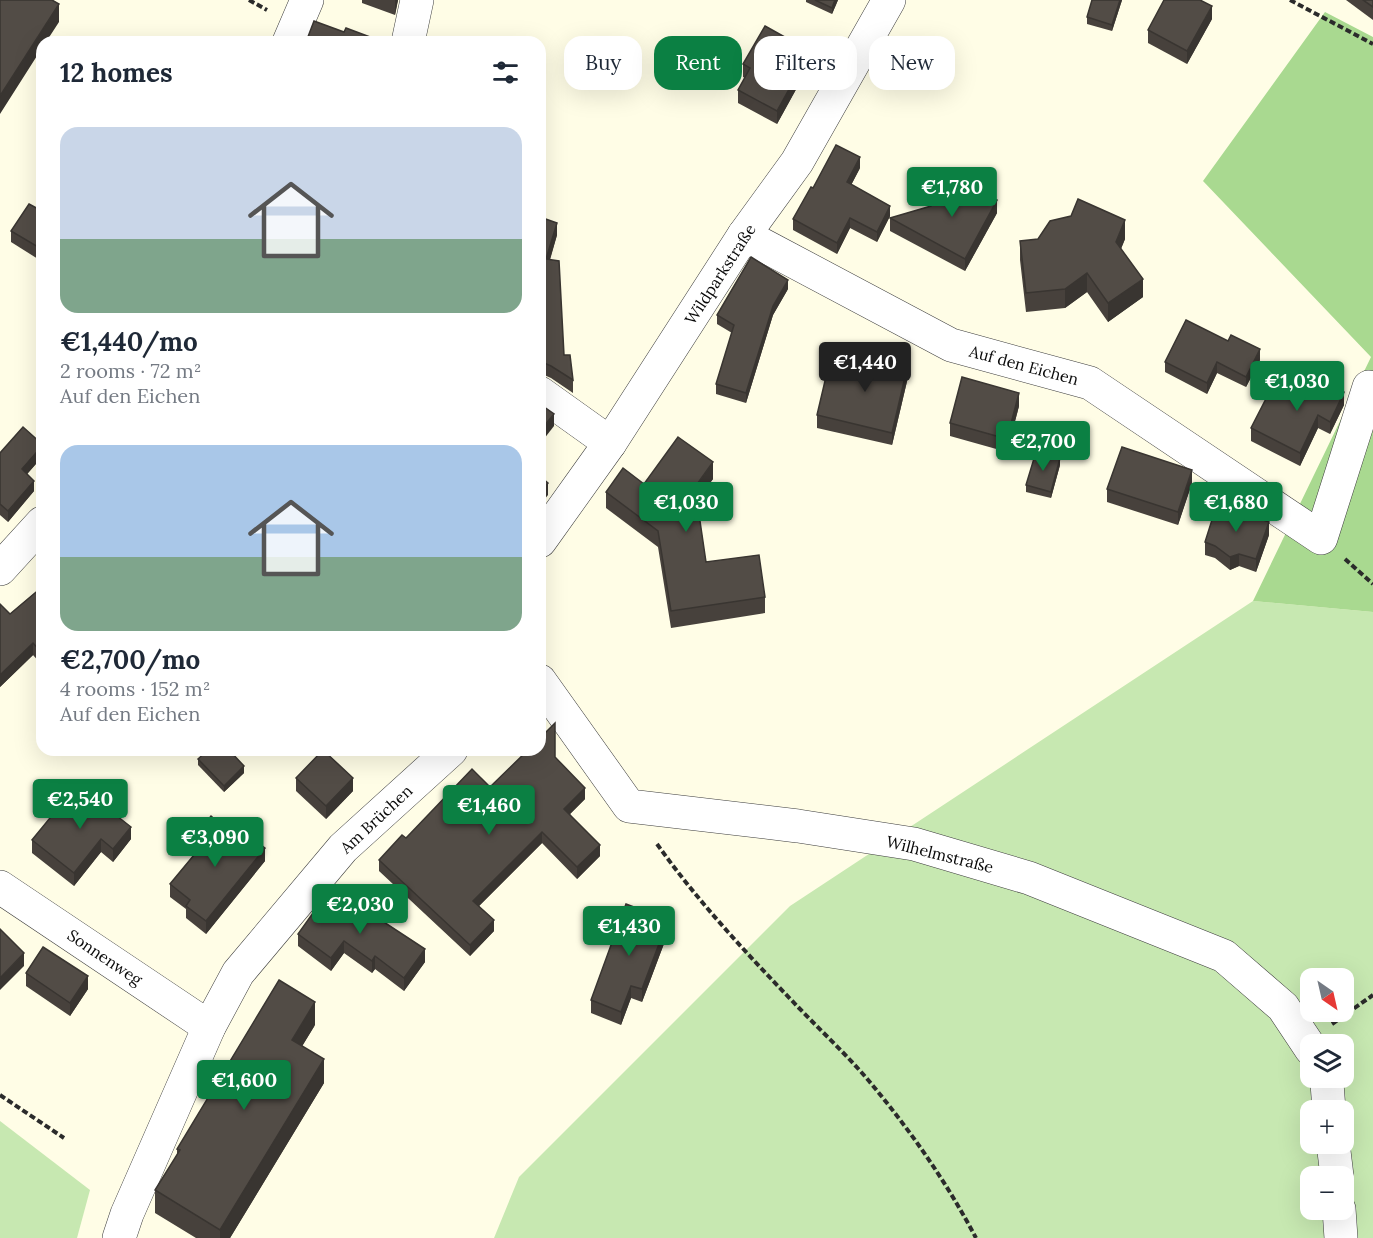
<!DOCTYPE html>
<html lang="en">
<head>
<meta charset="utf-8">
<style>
	body { margin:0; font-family:Lora,serif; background:#f2f2f3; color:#1f2937; height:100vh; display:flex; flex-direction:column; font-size:22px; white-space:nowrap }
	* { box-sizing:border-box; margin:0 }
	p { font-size:20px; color:#747a83 }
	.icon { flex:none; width:33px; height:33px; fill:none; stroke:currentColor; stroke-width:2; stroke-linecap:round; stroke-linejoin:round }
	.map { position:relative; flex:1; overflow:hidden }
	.details { position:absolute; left:36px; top:36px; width:510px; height:720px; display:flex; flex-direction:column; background:#fff; border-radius:18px; box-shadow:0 6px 24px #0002 }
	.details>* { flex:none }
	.hud { position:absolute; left:564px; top:36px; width:570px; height:54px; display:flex; gap:12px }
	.needle { width:39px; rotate:146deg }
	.buttons { position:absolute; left:1300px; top:968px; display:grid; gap:12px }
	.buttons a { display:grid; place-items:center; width:54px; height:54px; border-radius:12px; background:#fff; box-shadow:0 6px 24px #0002; font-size:30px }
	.price { position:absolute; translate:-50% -51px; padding:0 14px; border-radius:6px; background:#0b8043; color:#fff; font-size:20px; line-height:39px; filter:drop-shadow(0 2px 3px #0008) }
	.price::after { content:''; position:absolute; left:50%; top:36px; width:18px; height:14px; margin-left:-9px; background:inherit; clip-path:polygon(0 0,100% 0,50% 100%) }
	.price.active { background:#222; color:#fff }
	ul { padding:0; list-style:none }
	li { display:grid; align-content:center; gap:12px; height:318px; padding:0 24px }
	li span { display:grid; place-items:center; height:186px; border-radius:18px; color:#555 }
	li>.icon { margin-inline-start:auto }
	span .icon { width:108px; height:108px; fill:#fffc; stroke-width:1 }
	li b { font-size:26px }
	h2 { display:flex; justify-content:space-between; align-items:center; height:72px; padding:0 24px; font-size:26px }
	.chip { padding:0 21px; border-radius:18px; background:#fff; box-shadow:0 6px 24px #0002; font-size:21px; line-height:54px }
	.chip.active { background:#0b8043; color:#fff }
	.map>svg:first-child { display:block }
	.green { fill:#c7e8b1; fill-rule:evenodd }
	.forest { fill:#a9d990 }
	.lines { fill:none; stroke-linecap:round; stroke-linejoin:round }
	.minor-casing { stroke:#3c3c3c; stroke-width:34 }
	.path { stroke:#2b2b2b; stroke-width:4; stroke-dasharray:6 3; stroke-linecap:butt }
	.minor { stroke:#fff; stroke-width:33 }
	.wall { fill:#47413c }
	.shaded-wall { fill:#393531 }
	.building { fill:#524c46; stroke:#393531; stroke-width:1.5 }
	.labels { text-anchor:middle; stroke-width:6; stroke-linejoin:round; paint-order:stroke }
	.street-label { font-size:16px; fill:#090909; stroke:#fff }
</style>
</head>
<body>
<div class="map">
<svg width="1373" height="1238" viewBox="0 0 1373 1238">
	<rect width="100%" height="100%" fill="#fffde6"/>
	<g class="green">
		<path d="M1253,601L1373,612V1238H494L519,1177L790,906ZM1311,978H1344V1011H1311ZM1311,1044H1344V1077H1311ZM1311,1110H1344V1143H1311ZM1311,1176H1344V1209H1311Z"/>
		<path d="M0,1121L90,1190L77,1238H0Z"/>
	</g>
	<path class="forest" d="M1325,12L1373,37V612L1253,601L1371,357L1203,181Z"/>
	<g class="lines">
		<defs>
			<g id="minor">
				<path d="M289,42L307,0"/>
				<path d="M408,42L417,0"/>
				<path d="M744,235L951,345L1090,383L1321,538L1369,387"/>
				<path d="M540,393L610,443"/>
				<path d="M540,541L610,443L744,235L797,162L889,0"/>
				<path d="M0,569L42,523"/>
				<path d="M540,681L629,806L798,826L914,844L1029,878L1224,956L1283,1007L1311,1049"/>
				<path d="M0,887L209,1027"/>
				<path d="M1324,1077L1327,1083L1329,1110"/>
				<path d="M1333,1143L1337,1176"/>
				<path d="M1339,1209L1341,1238"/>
				<path d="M119,1238L127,1214L209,1027L238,973L343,848L451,750"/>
			</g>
		</defs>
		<use href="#minor" class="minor-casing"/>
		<g class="path">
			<path d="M249,0L267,10"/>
			<path d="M1290,0L1373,44"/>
			<path d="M1345,559L1373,584"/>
			<path d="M657,844C699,903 749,956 799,1008C822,1032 847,1055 869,1081C910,1130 946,1181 976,1238"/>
			<path d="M1332,1024L1373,995"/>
			<path d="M0,1095L64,1138"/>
		</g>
		<use href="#minor" class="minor"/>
	</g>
	<g class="wall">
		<path d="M362,0H398L395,15L362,3Z"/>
		<path d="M806,0H838L832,14L806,2Z"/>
		<path d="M1092,0H1122L1112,31L1087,24V17Z"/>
		<path d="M1346,0H1373V20Z"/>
		<path d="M1212,19L1187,64L1148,43V30Z"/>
		<path d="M743,64H810L777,124L738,103V90L745,78L743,77Z"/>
		<path d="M860,168L851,185L890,216L877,242L850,228L837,254L793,230V219L813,188Z"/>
		<path d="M931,206L997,213L965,271L890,231V218Z"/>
		<path d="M42,211V252L38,259L11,242V231Z"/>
		<path d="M540,217L557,235L550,260L564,355L573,380V393L551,378L542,374L540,375Z"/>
		<path d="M1125,239L1121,249L1143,297L1108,322L1087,292L1065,308L1026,312L1020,260V241Z"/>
		<path d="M788,289L773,315L746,403L716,394V384L732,333L717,324V315Z"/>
		<path d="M1260,360L1246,387L1217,373L1207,394L1165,372V362Z"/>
		<path d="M860,371L908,377L892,445L817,428V415Z"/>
		<path d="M1292,400L1344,405L1330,434L1318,428L1300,466L1251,441V428Z"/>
		<path d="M1019,406L1007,452L950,436V423Z"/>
		<path d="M42,444V457L27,474L34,491L8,522L0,515V453Z"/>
		<path d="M1060,465L1051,498L1026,492V485Z"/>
		<path d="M713,479L697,500L706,562L765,597V613L671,628L658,547L606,508V492L644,484Z"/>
		<path d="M1192,483L1178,525L1107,502V489Z"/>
		<path d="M1269,535L1256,572L1239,566L1230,570L1215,558L1205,555V542Z"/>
		<path d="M42,587V665L33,655L0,687V604L10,614Z"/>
		<path d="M555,757L585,799L570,814L600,856L577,879L542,843L479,906L494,931L470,956L379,871V860L406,838L490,787Z"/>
		<path d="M198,759L244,773L224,792L198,765Z"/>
		<path d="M296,778L353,791L326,819L296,791Z"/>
		<path d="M56,815L131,839L113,862L101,852L74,886L32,853V840Z"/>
		<path d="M195,836L265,861L206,934L186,918V909L170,897V884L197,851L195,849Z"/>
		<path d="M318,916L425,962L404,991L375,969L372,973L344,953L331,971L298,946V934Z"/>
		<path d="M668,933L642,1002L631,998L621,1025L591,1013V1000Z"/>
		<path d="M26,973L88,989L70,1016L26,986Z"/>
		<path d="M315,1025L302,1046L324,1083L230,1238H196L155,1213V1190L177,1155V1149Z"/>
	</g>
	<g class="shaded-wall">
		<path d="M395,0H398L395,15Z"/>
		<path d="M835,0H838L832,14V8Z"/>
		<path d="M1120,0H1122L1112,31V25Z"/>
		<path d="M59,4V22L46,42H42V48L0,114V96Z"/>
		<path d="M1212,6V19L1187,64V51Z"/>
		<path d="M810,51V64L777,124V111Z"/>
		<path d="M860,157V168L847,193V182Z"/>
		<path d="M997,200V213L965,271V259Z"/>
		<path d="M890,206V216L877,242V232Z"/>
		<path d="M850,218V228L837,254V243Z"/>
		<path d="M1125,220V239L1116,260V242Z"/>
		<path d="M557,223V235L546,272V259Z"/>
		<path d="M42,240V252L38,259V247Z"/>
		<path d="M1087,273V292L1065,308V289Z"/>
		<path d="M1143,279V297L1108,322V303Z"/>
		<path d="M788,280V289L773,315L746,403V393L773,306Z"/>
		<path d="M1260,349V360L1246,387V377Z"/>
		<path d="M1217,362V373L1207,394V383Z"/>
		<path d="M908,364V377L892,445V433Z"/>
		<path d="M1344,392V405L1330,434V422Z"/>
		<path d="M1019,393V406L1007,452V439Z"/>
		<path d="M554,414V426L540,444V431Z"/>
		<path d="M1318,415V428L1300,466V453Z"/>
		<path d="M42,446V457L22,480V469Z"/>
		<path d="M1060,458V465L1051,498V492Z"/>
		<path d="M713,462V479L695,503V487Z"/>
		<path d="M1192,470V483L1178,525V512Z"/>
		<path d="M34,481V491L8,522V511Z"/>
		<path d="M548,483V495L540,505V493Z"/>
		<path d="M1269,522V535L1256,572V559Z"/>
		<path d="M1239,554V566L1230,570V557Z"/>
		<path d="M33,643V655L0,687V675Z"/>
		<path d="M244,766V773L224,792V786Z"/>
		<path d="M353,778V791L326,819V806Z"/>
		<path d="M585,788V799L564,820V809Z"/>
		<path d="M131,827V839L113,862V849Z"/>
		<path d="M542,832V843L473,912V901Z"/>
		<path d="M101,839V852L74,886V873Z"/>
		<path d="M600,845V856L577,879V867Z"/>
		<path d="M265,848V861L206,934V921Z"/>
		<path d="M494,920V931L470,956V945Z"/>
		<path d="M668,920V933L642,1002V989Z"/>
		<path d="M344,941V953L331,971V958Z"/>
		<path d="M425,949V962L404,991V978Z"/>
		<path d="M24,953V966L0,990V978Z"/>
		<path d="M375,956V969L372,973V961Z"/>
		<path d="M88,976V989L70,1016V1003Z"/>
		<path d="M631,986V998L621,1025V1012Z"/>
		<path d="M315,1002V1025L292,1063V1040Z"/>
		<path d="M324,1059V1083L230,1238H220V1230Z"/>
	</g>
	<g class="building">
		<path d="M0,0H52L59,4L0,96Z"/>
		<path d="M815,0H835L832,8Z"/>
		<path d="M1092,0H1120L1112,25L1087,17Z"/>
		<path d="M1164,0H1200L1212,6L1187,51L1148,30Z"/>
		<path d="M1363,0H1373V7Z"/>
		<path d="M314,21L344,32L346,28L370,37L368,42H306Z"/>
		<path d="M765,26L810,51L777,111L738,90L750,68L743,64Z"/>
		<path d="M836,145L860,157L847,182L890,206L877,232L850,218L837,243L793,219L811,187L813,188Z"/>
		<path d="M946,178L968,190L970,186L997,200L965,259L890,218L931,206Z"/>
		<path d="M1078,199L1125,220L1116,242L1143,279L1108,303L1087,273L1065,289L1026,293L1020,241L1038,239L1050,221L1071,216Z"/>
		<path d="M29,204L42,211V240L38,247L11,231Z"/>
		<path d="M540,217L557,223L546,259L559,261L564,355H570L573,380L551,366L542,362L540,363Z"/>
		<path d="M751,257L788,280L773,306L746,393L716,384L734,325L717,315Z"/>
		<path d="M1186,320L1228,341L1231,335L1260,349L1246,377L1217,362L1207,383L1165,362Z"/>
		<path d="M865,353L908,364L892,433L817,415L829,364L860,371Z"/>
		<path d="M1306,373L1344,392L1330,422L1318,415L1300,453L1251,428L1271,389L1292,400Z"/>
		<path d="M962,377L1019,393L1007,439L950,423Z"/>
		<path d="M540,404L554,414L540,431Z"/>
		<path d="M23,427L42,444V446L22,469L34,481L8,511L0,504V453Z"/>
		<path d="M678,437L713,462L695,487L706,562L759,555L765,597L671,611L658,531L606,492L623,468L644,484Z"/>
		<path d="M1122,447L1192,470L1178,512L1107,489Z"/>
		<path d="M1036,452L1060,458L1051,492L1026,485Z"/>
		<path d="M540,476L548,483L540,493Z"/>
		<path d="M1217,504L1269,522L1256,559L1239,554L1230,557L1215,546L1205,542Z"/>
		<path d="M42,587V653L33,643L0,675V604L10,614Z"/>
		<path d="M555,723V757L585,788L564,809L600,845L577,867L542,832L473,901L494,920L470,945L379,860L402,835L406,838L472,769L490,787L528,750H540V738Z"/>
		<path d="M208,750H229L244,766L224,786L198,759Z"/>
		<path d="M323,750L353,778L326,806L296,778Z"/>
		<path d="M79,786L131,827L113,849L101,839L74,873L32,840L54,813L56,815Z"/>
		<path d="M211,816L239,840L245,832L265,848L206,921L186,906L190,900L170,884L204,843L195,836Z"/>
		<path d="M337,891L360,908L361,907L425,949L404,978L375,956L372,961L344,941L331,958L298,934L313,913L318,916Z"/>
		<path d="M626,904L668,920L642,989L631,986L621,1012L591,1000Z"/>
		<path d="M0,929L24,953L0,978Z"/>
		<path d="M43,947L88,976L70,1003L26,973Z"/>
		<path d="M279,980L315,1002L292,1040L324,1059L220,1230L155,1190L180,1150L177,1149Z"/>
	</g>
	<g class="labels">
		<g class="street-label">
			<text transform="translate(720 274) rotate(-57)" y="6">Wildparkstraße</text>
			<text transform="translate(1024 365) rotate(15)" y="6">Auf den Eichen</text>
			<text transform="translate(376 819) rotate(-43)" y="6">Am Brüchen</text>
			<text transform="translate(940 854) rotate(14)" y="6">Wilhelmstraße</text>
			<text transform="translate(105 957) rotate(34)" y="6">Sonnenweg</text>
		</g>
	</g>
</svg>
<div class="buttons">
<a><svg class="needle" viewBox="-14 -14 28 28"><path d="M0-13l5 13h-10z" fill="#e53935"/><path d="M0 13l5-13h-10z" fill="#747a83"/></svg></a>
<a><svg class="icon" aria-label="layers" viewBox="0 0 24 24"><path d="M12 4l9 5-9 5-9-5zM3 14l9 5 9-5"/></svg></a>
<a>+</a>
<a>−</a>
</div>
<b class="price" style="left:952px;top:218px">€1,780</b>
<b class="price active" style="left:865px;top:393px">€1,440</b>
<b class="price" style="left:1297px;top:412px">€1,030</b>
<b class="price" style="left:1043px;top:472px">€2,700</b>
<b class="price" style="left:686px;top:533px">€1,030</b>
<b class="price" style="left:1236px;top:533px">€1,680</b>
<b class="price" style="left:80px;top:830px">€2,540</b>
<b class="price" style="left:489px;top:836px">€1,460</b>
<b class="price" style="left:215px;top:868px">€3,090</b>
<b class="price" style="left:360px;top:935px">€2,030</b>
<b class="price" style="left:629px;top:957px">€1,430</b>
<b class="price" style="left:244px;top:1111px">€1,600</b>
<div class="hud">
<a class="chip">Buy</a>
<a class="chip active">Rent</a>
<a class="chip">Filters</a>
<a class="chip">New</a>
</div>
<section class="details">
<h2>12 homes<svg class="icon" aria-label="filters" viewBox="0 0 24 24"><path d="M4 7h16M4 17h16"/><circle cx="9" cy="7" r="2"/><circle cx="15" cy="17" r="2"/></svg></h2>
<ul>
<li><span style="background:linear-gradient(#c9d6e8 60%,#7fa58c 0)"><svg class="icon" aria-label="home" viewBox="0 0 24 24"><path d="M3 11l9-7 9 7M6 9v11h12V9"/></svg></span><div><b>€1,440/mo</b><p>2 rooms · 72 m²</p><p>Auf den Eichen</p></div></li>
<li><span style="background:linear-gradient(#a9c7e8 60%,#7fa58c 0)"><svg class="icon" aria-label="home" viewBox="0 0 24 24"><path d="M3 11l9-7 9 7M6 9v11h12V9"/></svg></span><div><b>€2,700/mo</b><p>4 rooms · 152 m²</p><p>Auf den Eichen</p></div></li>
</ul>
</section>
</div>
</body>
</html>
